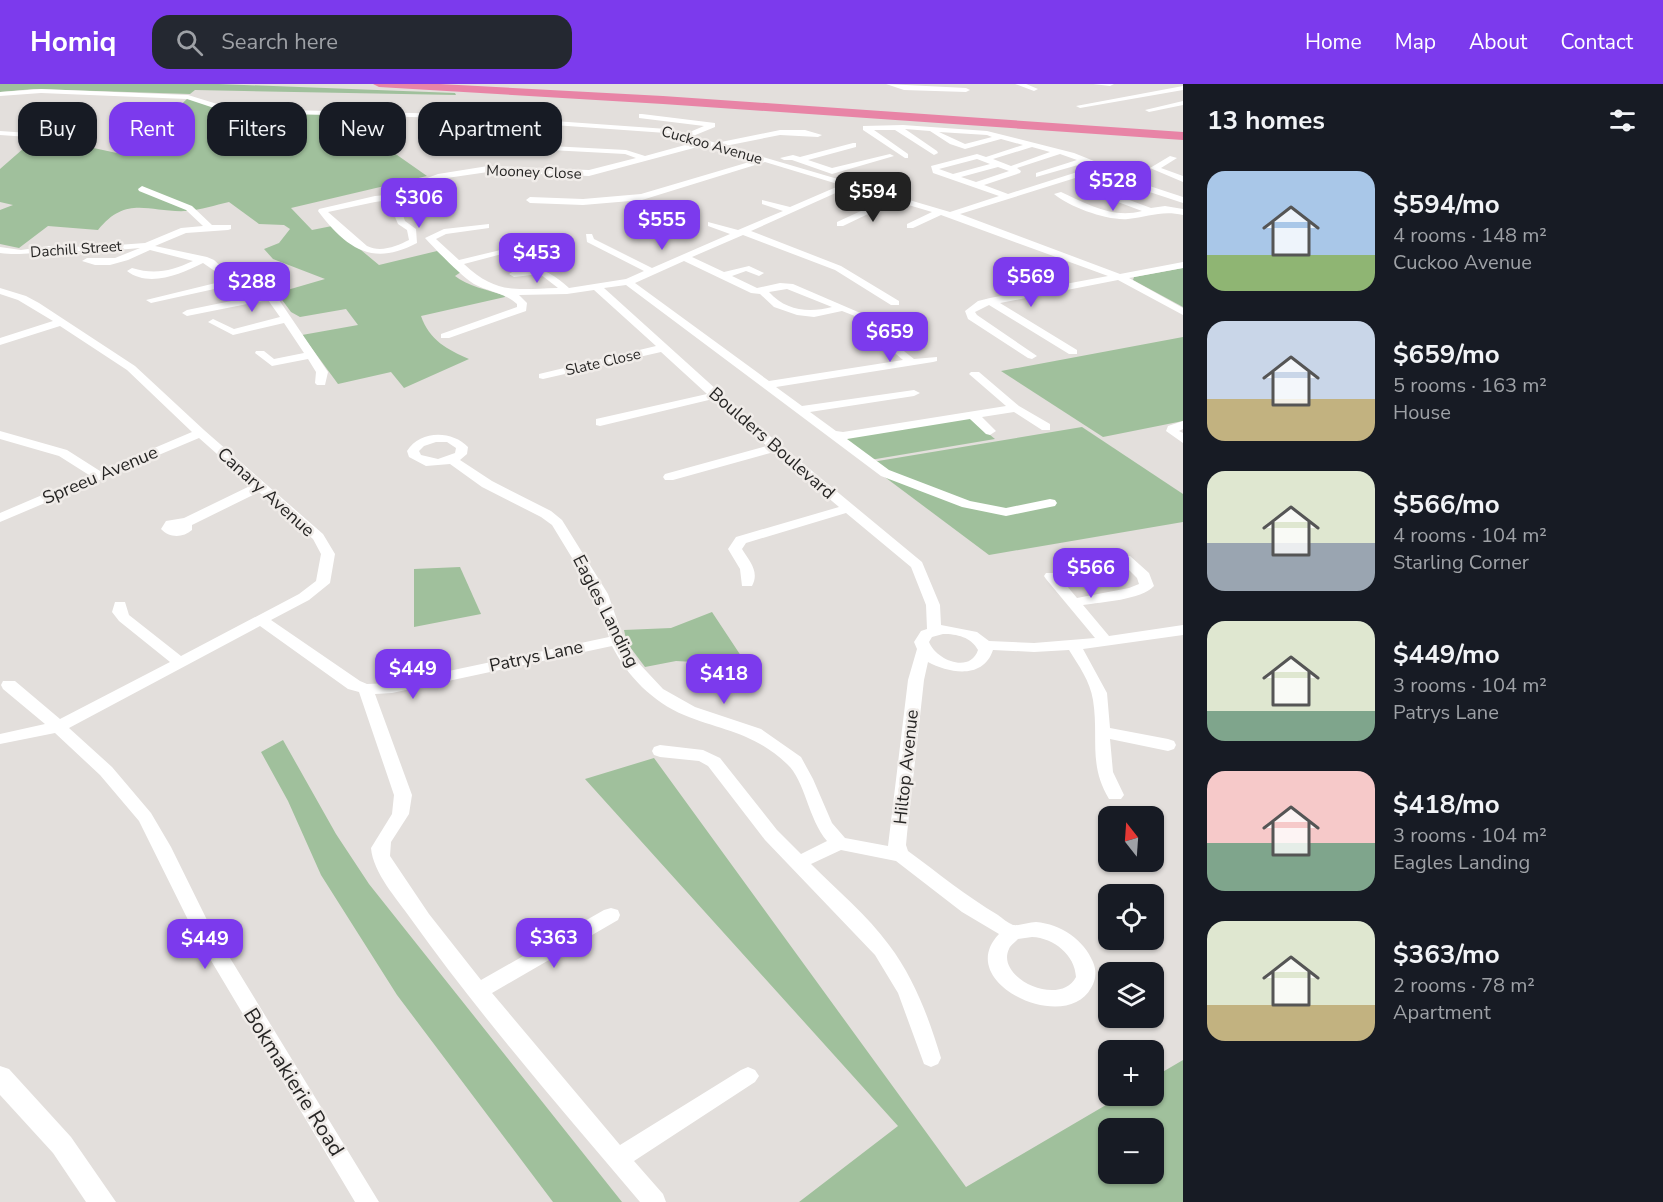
<!DOCTYPE html>
<html lang="en">
<head>
<meta charset="utf-8">
<style>
	body { margin:0; font-family:"Nunito Sans",sans-serif; background:#242831; color:#f1f3f6; height:100vh; display:flex; flex-direction:column; font-size:22px; white-space:nowrap }
	* { box-sizing:border-box; margin:0 }
	p { font-size:20px; color:#9ea1a6 }
	.icon { flex:none; width:33px; height:33px; fill:none; stroke:currentColor; stroke-width:2; stroke-linecap:round; stroke-linejoin:round }
	.map { position:relative; flex:1; overflow:hidden }
	.sheet { display:flex; flex-direction:column; background:#171b24; width:480px }
	.sheet>* { flex:none }
	.guide { position:absolute; left:18px; top:18px; width:570px; height:54px; display:flex; gap:12px }
	.needle { width:39px; rotate:343deg }
	.tools { position:absolute; left:1098px; top:722px; display:grid; gap:12px }
	.tools a { display:grid; place-items:center; width:66px; height:66px; border-radius:12px; background:#171b24; box-shadow:0 2px 4px #0004; font-size:30px }
	.price { position:absolute; translate:-50% -51px; padding:0 14px; border-radius:12px; background:#7c3aed; color:#fff; font-size:20px; line-height:39px; filter:drop-shadow(0 2px 3px #0008) }
	.price::after { content:''; position:absolute; left:50%; top:36px; width:18px; height:14px; margin-left:-9px; background:inherit; clip-path:polygon(0 0,100% 0,50% 100%) }
	.price.active { background:#222; color:#fff }
	ul { padding:0; list-style:none }
	li { display:flex; align-items:center; gap:18px; height:150px; padding:0 24px }
	li span { display:grid; place-items:center; flex:none; width:168px; height:120px; border-radius:18px; color:#555 }
	li>.icon { margin-inline-start:auto }
	span .icon { width:72px; height:72px; fill:#fffc; stroke-width:1 }
	li b { font-size:26px }
	h2 { display:flex; justify-content:space-between; align-items:center; height:72px; padding:0 24px; font-size:26px }
	.tag { padding:0 21px; border-radius:18px; background:#171b24; box-shadow:0 2px 4px #0004; font-size:21px; line-height:54px }
	.tag.active { background:#7c3aed; color:#fff }
	header { display:flex; align-items:center; gap:36px; box-sizing:border-box; height:84px; padding:0 30px; background:#7c3aed; color:#fff }
	header strong { font-size:28px }
	nav { display:flex; gap:33px; margin-inline-start:auto; font-size:21px }
	.search { width:420px; height:54px; background:#242831; display:flex; align-items:center; gap:15px; box-sizing:border-box; padding:0 21px; border-radius:18px; color:#9ea1a6; font-size:22px }
	main { display:flex; flex:1; min-height:0 }
	.map>svg:first-child { display:block }
	.green { fill:#a0c09c; fill-rule:evenodd }
	.lines { fill:none; stroke-linecap:round; stroke-linejoin:round }
	.minor { fill:#fff; fill-rule:evenodd }
	.tertiary { fill:#fff; fill-rule:evenodd }
	.trunk { fill:#e884a6; fill-rule:evenodd }
	.labels { text-anchor:middle; stroke-width:5; stroke-linejoin:round; paint-order:stroke }
	.far-street-label { font-size:15px; fill:#272625; stroke:#f0ece9 }
	.street-label { font-size:18px; fill:#272625; stroke:#f0ece9 }
	.near-street-label { font-size:21px; fill:#272625; stroke:#f0ece9 }
</style>
</head>
<body>
<header>
<strong>Homiq</strong>
<div class="search"><svg class="icon" aria-label="search" viewBox="0 0 24 24"><circle cx="10" cy="10" r="6"/><path d="M15 15l6 6"/></svg>Search here</div>
<nav><a>Home</a><a>Map</a><a>About</a><a>Contact</a></nav>
</header>
<main>
<div class="map">
<svg width="1183" height="1118" viewBox="0 0 1183 1118">
	<rect width="100%" height="100%" fill="#e3dfdc"/>
	<g class="green">
		<path d="M0,0H219L455,9L456,11L195,6L190,10L34,5L0,8Z"/>
		<path d="M192,14L228,27L374,31L360,45L427,92L291,124L312,146L332,142L379,181L437,167L461,188L455,192C466,201 489,207 504,211L505,213L421,232C429,256 448,266 469,275L404,304L391,288L338,300L302,251L358,241L346,225L300,233L291,228L277,209L325,195L273,175L264,165L279,159L290,145L284,141L259,140L229,118C215,121 201,126 187,127C149,129 127,110 98,146L48,142L19,164L0,160V126L13,121L0,118V85L24,64L52,55L126,71L187,15Z"/>
		<path d="M1183,184V223L1133,196L1134,193Z"/>
		<path d="M1183,253V337L1103,353L1001,287Z"/>
		<path d="M969,334L995,355L870,376L841,354Z"/>
		<path d="M1082,343L1183,410V438L989,471L866,379Z"/>
		<path d="M460,483L481,530L414,543V485Z"/>
		<path d="M712,528L747,581L676,577L645,583L627,559L624,546L671,544Z"/>
		<path d="M283,656L336,750L369,800L622,1118H553L397,911L321,791L288,717L261,668Z"/>
		<path d="M654,674L966,1103L1123,1011H1154V993L1183,976V1118H799L898,1042L585,695ZM1108,1044H1154V1089H1108Z"/>
	</g>
	<g class="lines">
		<g class="minor">
			<path d="M886,0L966,4L970,6L966,8L904,6Z"/>
			<path d="M1015,0H1026L1038,5L1034,7Z"/>
			<path d="M1093,0H1114L1110,2Z"/>
			<path d="M1183,2V6L1080,24L1076,22Z"/>
			<path d="M41,5L188,11L227,23L244,25L453,30L667,45L685,50L704,42L639,34V30H642L715,39V43L693,52L716,59L780,46H805L822,51L818,53L780,51L725,62L950,128L999,112L933,89L931,82L977,70L986,73L1023,61L1001,55L965,65L950,60L930,47L905,45L937,67L938,69L934,71L895,46H874L908,70V74H905L863,46V42L903,41L987,47L1074,69L1104,81V85L960,130L1120,190L1183,178V184L1129,194L1183,224V231L1118,196L1000,219L1077,266V270H1069L989,221L975,228L977,231L1037,272L1032,275L1028,274L968,235L965,227L978,217L990,214L1108,192L941,131L913,144H907V140L932,128L895,117L843,142H837V138L887,115L849,103L751,147L841,182L899,217V221H891L835,186L743,151L692,173L724,188L749,182L764,189L759,192L746,187L732,192L757,204L780,199L793,200L865,231L860,234L842,227L814,233L797,231L774,223L760,210L751,209L684,177L635,199L769,297L903,276L876,253L875,251L880,248L914,275L937,273V277L933,278L776,303L802,322L914,306L920,309L914,312L810,328L836,347L843,348L1006,322L969,290L971,288H979L1019,322L1050,340V346H1042L1014,328L982,333L996,347L990,351L986,350L970,335L847,355L889,386L970,417L1006,424L1050,415L1055,416L1057,419L1055,422L1050,423L1006,432L962,423L881,392L626,201L604,204L748,334L922,478L940,521L941,541L977,548L989,557L1034,559L1095,554L1046,495L1044,492L1046,489H1056L1077,514L1129,504L1139,500L1137,494L1118,475L1120,472H1130L1149,489L1154,502C1141,516 1102,518 1083,521L1109,552L1183,541V551L1083,565L1107,609L1110,644L1168,655L1174,657L1176,661L1174,665L1168,667L1110,655L1113,688L1124,711L1121,715H1109C1088,680 1099,654 1093,616C1090,597 1079,582 1069,566L1034,568L993,566C983,596 949,589 928,578L924,596L907,750L906,761L908,767C938,789 966,812 998,831C1002,834 1008,839 1013,841C1020,842 1029,838 1036,838C1061,840 1084,856 1093,878C1097,888 1096,896 1091,904C1066,951 952,899 999,850L962,828L896,777L841,766L811,780C837,806 867,831 889,861C914,894 929,934 941,974L938,980L931,983L924,980L898,909L875,871L765,756L708,682L699,677L660,673L654,671L652,667L654,663L660,661L703,666L720,674L777,746L801,770L827,757C808,735 805,696 787,680C753,648 723,647 684,631C653,618 627,592 612,562L392,609L375,610L412,711L409,730L391,758L390,772L429,830L481,896L604,826L611,824L618,826L620,831L618,836L492,909L620,1061L741,986L748,983L755,986L759,992L755,998L634,1077L663,1110L666,1118H640C562,1026 481,933 411,835C397,815 373,789 371,764L392,730L394,711L359,608L348,605L260,542L69,644L112,683L151,729L171,763L208,838L379,1118H355L194,848L139,737L100,691L55,649L0,660V650L45,640L3,605L1,601L3,597H15L60,635L170,578L119,537L112,528L115,518H125L129,531L181,572L299,510L316,497L321,470L313,455L259,408L192,441V446C183,454 169,454 161,445L166,437L184,434L252,401L199,354L0,438V429L89,391L59,372L0,355V347L67,366L100,387L192,348L127,286L60,242L0,261V254L53,237L18,216L0,210V204L26,212L39,219L135,282L204,346L323,450L335,470L330,499L309,516L271,536L360,597L367,600L392,599L609,553L594,510L552,441L541,433L482,403L450,380L426,382L409,373L407,367C420,346 452,346 468,363L467,370L460,376L492,397L551,427L562,436L608,510L624,556L634,574L663,605L695,623L761,645L801,673L813,695L832,739L845,754L888,762L908,596L917,565L914,558L921,547L927,545L926,521L911,483L846,429L746,459L742,465C749,477 760,487 752,502H742L740,485L728,465L736,453L839,423L774,368L673,396H665L663,393L665,390L767,362L713,315L600,342L596,341V335L707,310L661,268L543,295L539,294V290L656,262L594,206L567,210L519,211L527,219L526,227L449,254H441V250L517,223V220C505,209 489,208 474,200C460,191 437,167 425,154L444,145L489,140V144L446,150L436,155L459,176L521,161V165L464,180C497,211 516,205 558,204L540,190L514,193L509,190C531,175 552,189 569,204L626,195L644,187L587,158L586,150H592L594,155L652,184L730,150L708,142V138L738,146L783,127L762,120V116L790,123L841,101L765,78L642,116L583,121L530,119L526,116L530,113L583,115L641,110L756,76L705,61L589,92L488,88L440,95L423,104L435,108L447,120V124L412,132V128L438,121L429,112L418,108L402,128L405,137L416,145L417,159C372,183 346,164 318,127L319,125L375,112L408,109L427,94L438,90L488,82L589,86L636,74L625,70L439,60L435,58L436,56L626,66L645,72L696,58L666,49L453,34L244,29L223,27L187,15L41,9L0,12V8ZM939,48L987,51L992,53L965,60ZM1032,63L1050,68L1011,82L993,75ZM1060,70L1077,76L1036,89V93L1085,79L1093,83L1008,110L984,101L1020,89L1021,87L1017,84ZM977,75L990,80L953,90L939,85ZM998,83L1009,87L976,98L961,93ZM404,114L393,128L398,140L407,146L409,156C397,162 381,169 367,162L328,128L375,118ZM787,205L832,223C809,229 786,227 769,208ZM436,358H447L456,364L455,369L438,375L421,371L419,367L424,362ZM943,550C957,550 971,553 978,566C970,590 936,576 929,558L932,553ZM1032,853C1054,854 1075,871 1076,893C1060,924 995,894 1009,865C1010,862 1015,858 1018,855Z"/>
			<path d="M1183,17V21L1149,28L1145,26Z"/>
			<path d="M0,47L72,52L76,54L72,56L0,51Z"/>
			<path d="M853,59H856V63L808,76L832,84L890,70L894,72L832,90L792,76H784L780,74L793,71L800,73Z"/>
			<path d="M1170,72L1177,74L1161,84L1183,92V98L1150,84Z"/>
			<path d="M1116,91L1183,113V119L1113,96V92Z"/>
			<path d="M1083,101H1089L1151,124L1165,122L1183,125V131C1162,126 1148,133 1128,135C1108,137 1069,123 1054,110L1061,108C1088,120 1112,135 1142,127L1083,105Z"/>
			<path d="M142,102L192,122L212,141H231V145L228,146L186,149L155,162L207,173L214,176L228,189L275,210L328,288L325,301H317L315,299L316,288L308,275L272,282L255,269L256,267H264L274,275L304,269L284,239L233,251L208,238L213,235L234,245L280,233L268,216L187,232L182,229L187,226L261,211L237,200L151,219L146,216L228,196L203,179C181,190 149,204 127,187L132,184C155,191 171,187 193,177L150,166L128,176L110,181H95L82,177L87,174H115L140,164C109,167 82,167 51,168C32,168 20,172 0,169V163L21,166L49,162L90,163L145,159L181,144L203,142L186,126L139,107L138,105Z"/>
			<path d="M1183,337V345L1179,347L1183,349V359L1166,347L1168,342Z"/>
		</g>
		<path class="tertiary" d="M0,982L9,985L71,1053L116,1118H86L53,1069L0,1011Z"/>
		<path class="trunk" d="M373,0H440L663,12L1183,48V56L663,20L379,3Z"/>
	</g>
	<g class="labels">
		<g class="far-street-label">
			<text transform="translate(712 61) rotate(16)" y="5">Cuckoo Avenue</text>
			<text transform="translate(534 88) rotate(2)" y="5">Mooney Close</text>
			<text transform="translate(76 165) rotate(-4)" y="5">Dachill Street</text>
			<text transform="translate(603 278) rotate(-13)" y="5">Slate Close</text>
		</g>
		<g class="street-label">
			<text transform="translate(772 359) rotate(41)" y="6">Boulders Boulevard</text>
			<text transform="translate(100 391) rotate(-23)" y="6">Spreeu Avenue</text>
			<text transform="translate(266 408) rotate(42)" y="6">Canary Avenue</text>
			<text transform="translate(606 527) rotate(63)" y="6">Eagles Landing</text>
			<text transform="translate(536 572) rotate(-12)" y="6">Patrys Lane</text>
			<text transform="translate(906 683) rotate(-84)" y="6">Hiltop Avenue</text>
		</g>
		<g class="near-street-label">
			<text transform="translate(294 998) rotate(58)" y="7">Bokmakierie Road</text>
		</g>
	</g>
</svg>
<div class="tools">
<a><svg class="needle" viewBox="-14 -14 28 28"><path d="M0-13l5 13h-10z" fill="#e53935"/><path d="M0 13l5-13h-10z" fill="#9ea1a6"/></svg></a>
<a><svg class="icon" aria-label="locate" viewBox="0 0 24 24"><circle cx="12" cy="12" r="6"/><path d="M12 2v4M12 18v4M2 12h4M18 12h4"/></svg></a>
<a><svg class="icon" aria-label="layers" viewBox="0 0 24 24"><path d="M12 4l9 5-9 5-9-5zM3 14l9 5 9-5"/></svg></a>
<a>+</a>
<a>−</a>
</div>
<b class="price" style="left:1113px;top:128px">$528</b>
<b class="price active" style="left:873px;top:139px">$594</b>
<b class="price" style="left:419px;top:145px">$306</b>
<b class="price" style="left:662px;top:167px">$555</b>
<b class="price" style="left:537px;top:200px">$453</b>
<b class="price" style="left:1031px;top:224px">$569</b>
<b class="price" style="left:252px;top:229px">$288</b>
<b class="price" style="left:890px;top:279px">$659</b>
<b class="price" style="left:1091px;top:515px">$566</b>
<b class="price" style="left:413px;top:616px">$449</b>
<b class="price" style="left:724px;top:621px">$418</b>
<b class="price" style="left:554px;top:885px">$363</b>
<b class="price" style="left:205px;top:886px">$449</b>
<div class="guide">
<a class="tag">Buy</a>
<a class="tag active">Rent</a>
<a class="tag">Filters</a>
<a class="tag">New</a>
<a class="tag">Apartment</a>
</div>
</div>
<section class="sheet">
<h2>13 homes<svg class="icon" aria-label="filters" viewBox="0 0 24 24"><path d="M4 7h16M4 17h16"/><circle cx="9" cy="7" r="2"/><circle cx="15" cy="17" r="2"/></svg></h2>
<ul>
<li><span style="background:linear-gradient(#a9c7e8 70%,#8fb573 0)"><svg class="icon" aria-label="home" viewBox="0 0 24 24"><path d="M3 11l9-7 9 7M6 9v11h12V9"/></svg></span><div><b>$594/mo</b><p>4 rooms · 148 m²</p><p>Cuckoo Avenue</p></div></li>
<li><span style="background:linear-gradient(#c9d6e8 65%,#c2b280 0)"><svg class="icon" aria-label="home" viewBox="0 0 24 24"><path d="M3 11l9-7 9 7M6 9v11h12V9"/></svg></span><div><b>$659/mo</b><p>5 rooms · 163 m²</p><p>House</p></div></li>
<li><span style="background:linear-gradient(#dfe7d0 60%,#9aa5b1 0)"><svg class="icon" aria-label="home" viewBox="0 0 24 24"><path d="M3 11l9-7 9 7M6 9v11h12V9"/></svg></span><div><b>$566/mo</b><p>4 rooms · 104 m²</p><p>Starling Corner</p></div></li>
<li><span style="background:linear-gradient(#dfe7d0 75%,#7fa58c 0)"><svg class="icon" aria-label="home" viewBox="0 0 24 24"><path d="M3 11l9-7 9 7M6 9v11h12V9"/></svg></span><div><b>$449/mo</b><p>3 rooms · 104 m²</p><p>Patrys Lane</p></div></li>
<li><span style="background:linear-gradient(#f6c9c9 60%,#7fa58c 0)"><svg class="icon" aria-label="home" viewBox="0 0 24 24"><path d="M3 11l9-7 9 7M6 9v11h12V9"/></svg></span><div><b>$418/mo</b><p>3 rooms · 104 m²</p><p>Eagles Landing</p></div></li>
<li><span style="background:linear-gradient(#dfe7d0 70%,#c2b280 0)"><svg class="icon" aria-label="home" viewBox="0 0 24 24"><path d="M3 11l9-7 9 7M6 9v11h12V9"/></svg></span><div><b>$363/mo</b><p>2 rooms · 78 m²</p><p>Apartment</p></div></li>
</ul>
</section>
</main>
</body>
</html>
